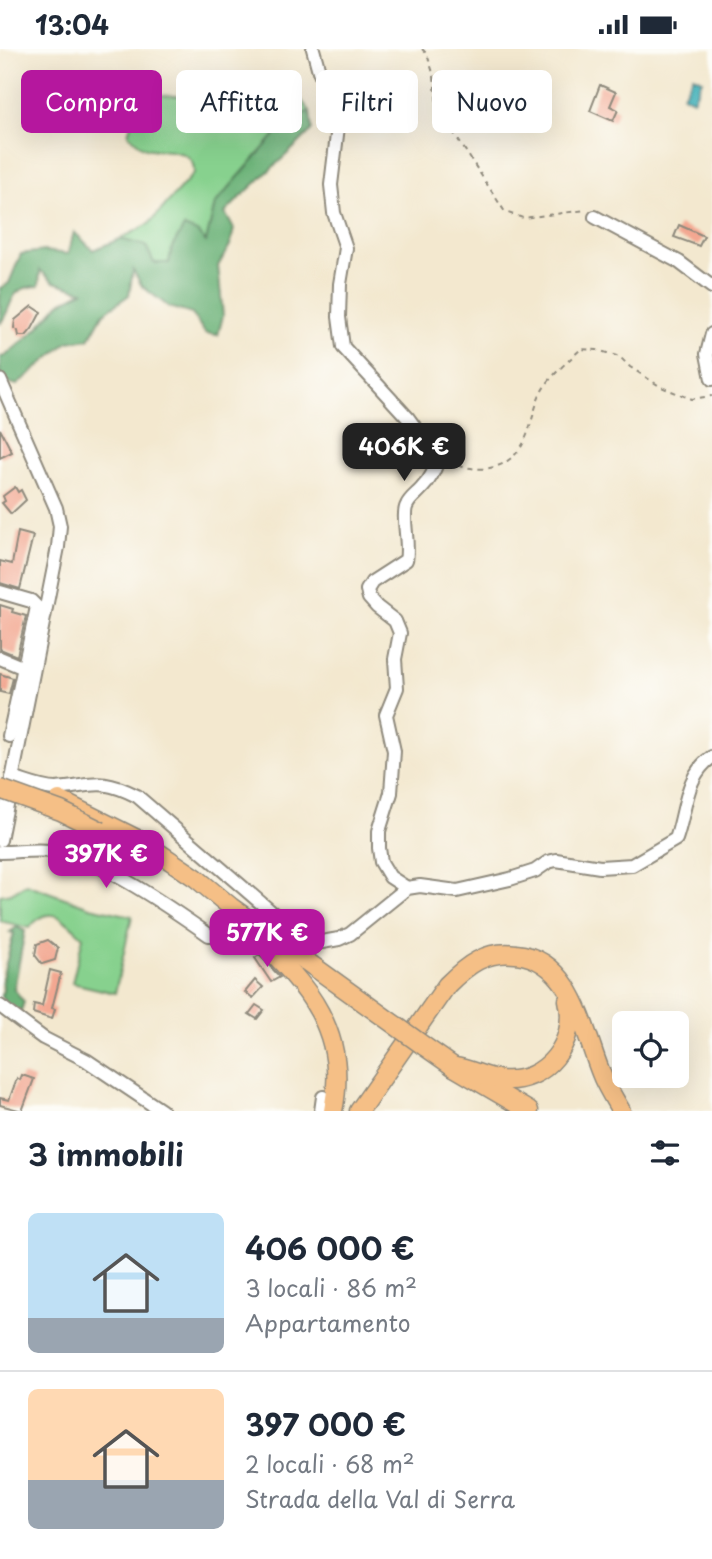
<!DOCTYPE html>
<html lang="it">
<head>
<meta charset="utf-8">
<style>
	body { margin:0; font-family:"Playpen Sans",sans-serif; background:#f6f6f7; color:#1f2937; height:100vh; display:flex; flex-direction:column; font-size:26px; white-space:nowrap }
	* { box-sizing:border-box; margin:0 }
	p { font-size:23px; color:#747a83 }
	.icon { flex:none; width:38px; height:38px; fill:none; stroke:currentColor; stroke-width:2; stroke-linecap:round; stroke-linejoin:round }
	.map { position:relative; height:1062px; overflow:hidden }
	.panel { display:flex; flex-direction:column; background:#fff; flex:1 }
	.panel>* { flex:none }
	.guide { position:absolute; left:21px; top:21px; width:670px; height:63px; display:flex; gap:14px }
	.tools { position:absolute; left:612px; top:962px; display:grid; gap:14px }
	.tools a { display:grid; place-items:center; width:77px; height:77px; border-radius:10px; background:#fff; box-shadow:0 7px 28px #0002; font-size:35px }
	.price { position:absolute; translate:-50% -60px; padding:0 16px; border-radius:14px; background:#b5179e; color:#fff; font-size:23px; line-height:46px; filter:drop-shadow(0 2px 4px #0008) }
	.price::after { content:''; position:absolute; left:50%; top:42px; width:21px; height:16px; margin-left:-10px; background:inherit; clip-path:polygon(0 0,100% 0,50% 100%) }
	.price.selected { background:#222; color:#fff }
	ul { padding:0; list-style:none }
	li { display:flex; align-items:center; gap:21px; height:175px; padding:0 28px }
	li+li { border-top:2px solid #e0e1e3 }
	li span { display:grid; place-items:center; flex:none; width:196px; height:140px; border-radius:10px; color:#555 }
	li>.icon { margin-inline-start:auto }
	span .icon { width:84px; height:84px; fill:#fffc; stroke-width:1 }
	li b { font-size:30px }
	h2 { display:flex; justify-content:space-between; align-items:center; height:84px; padding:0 28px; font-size:30px }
	.chip { padding:0 24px; border-radius:10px; background:#fff; box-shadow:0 7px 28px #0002; font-size:24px; line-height:63px }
	.chip.selected { background:#b5179e; color:#fff }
	.status { display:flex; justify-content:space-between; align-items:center; height:49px; padding:0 35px; background:#fff; direction:ltr }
	.status svg { height:19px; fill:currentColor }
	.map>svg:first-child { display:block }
	.green { fill:#87d18e; stroke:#597e5c; stroke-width:2 }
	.forest { fill:#6db379; stroke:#4c6f52; stroke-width:2 }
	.water { fill:#3eafb7; stroke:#346d71; stroke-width:2 }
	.building { fill:#f3a791 }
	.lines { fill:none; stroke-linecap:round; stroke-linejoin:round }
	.minor-casing { stroke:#8f8a7d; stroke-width:16 }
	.highway-casing { stroke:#8f8a7d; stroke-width:21 }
	.path { stroke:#8f8a7d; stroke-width:2; stroke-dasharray:5 5; stroke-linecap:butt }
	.minor { stroke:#fff; stroke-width:12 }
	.highway { stroke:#f5bf86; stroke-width:18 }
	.highway-bridge-casing { stroke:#8f8a7d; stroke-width:21; stroke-linecap:butt }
	.highway-bridge { stroke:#f5bf86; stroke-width:18 }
</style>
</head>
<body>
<div class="status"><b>13:04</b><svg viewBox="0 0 49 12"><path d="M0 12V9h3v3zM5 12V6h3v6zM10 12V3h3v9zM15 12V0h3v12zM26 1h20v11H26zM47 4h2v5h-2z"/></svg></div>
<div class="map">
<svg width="712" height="1062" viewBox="0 0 712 1062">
	<rect width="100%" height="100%" fill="#fdfcf7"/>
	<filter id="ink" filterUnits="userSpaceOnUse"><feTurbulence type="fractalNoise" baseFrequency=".0143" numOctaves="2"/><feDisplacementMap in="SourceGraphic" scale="14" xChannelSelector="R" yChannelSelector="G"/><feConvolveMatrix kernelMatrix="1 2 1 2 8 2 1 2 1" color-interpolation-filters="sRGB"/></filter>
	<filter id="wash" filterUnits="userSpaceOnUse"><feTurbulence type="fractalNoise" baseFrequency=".00686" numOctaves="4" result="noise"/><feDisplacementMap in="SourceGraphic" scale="28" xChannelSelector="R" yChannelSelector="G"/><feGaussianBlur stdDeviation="1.57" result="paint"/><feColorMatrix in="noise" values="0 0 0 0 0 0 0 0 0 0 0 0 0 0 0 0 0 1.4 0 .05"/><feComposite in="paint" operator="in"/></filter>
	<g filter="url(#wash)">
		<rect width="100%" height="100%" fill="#f3e8cf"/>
		<g class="green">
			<path d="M290,37L310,62L287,73L215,155L206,193L172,198L169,214H154L146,197L120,190L149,175L194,124C195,97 164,104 146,99C138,96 134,91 128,85L138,51L151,46L208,48Z"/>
			<path d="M26,835L90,858L132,867L115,944L72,934L83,888C63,870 51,853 29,879L0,872V846L11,844Z"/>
		</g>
		<g class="forest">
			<path d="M310,62L312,81C284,110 253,134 225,164L234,180L230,196L218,217L223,267L218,286L205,284L192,265L169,258L142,237L133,221L129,246L103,265L89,290L68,293L17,336L7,333L0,335V308L5,307L35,282L60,254L83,242L54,233L40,221L39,237C7,238 15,255 0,275V239L9,234L21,205L44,202L68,205L74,183L93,201L120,190L146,197L154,214H169L172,198L184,178L197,183L206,193L215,155L287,72Z"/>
			<path d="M17,878L25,882L14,940L24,953L21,962L15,965L6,957L1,947L3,941L2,929L14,884L10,883Z"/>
		</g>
		<path class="water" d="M693,27L702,31L693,51L683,46Z"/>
		<g id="blocks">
			<g class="building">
				<path d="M600,36L616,43L610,57L618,61L613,72L590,62Z"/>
				<path d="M679,176L704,187L699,197L674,188Z"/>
				<path d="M32,257L41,263L32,280L26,287H19L18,282L14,279L15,271Z"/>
				<path d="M0,380L12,403L0,409Z"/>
				<path d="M15,438L18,443L21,441L26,451L11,465L2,454L5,452L3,447Z"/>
				<path d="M18,483L33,487L20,540L0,534V512L12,515Z"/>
				<path d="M0,556L13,560L12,563L26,567L17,607L0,600Z"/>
				<path d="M0,625L13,629L9,645L0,643Z"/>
				<path d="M48,891L58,899L55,911L42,915L35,906L37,895Z"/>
				<path d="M259,906L266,913L280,928L271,933L255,909Z"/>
				<path d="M50,921L61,924L52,959L55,960L52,970L33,964L34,955L42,957Z"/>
				<path d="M255,931L263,938L253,949L245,943Z"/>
				<path d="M256,956L264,961L257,970L249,965Z"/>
				<path d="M22,1026L34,1030L22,1062L0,1056V1049L9,1051L17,1029L20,1031Z"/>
			</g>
		</g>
	</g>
	<g filter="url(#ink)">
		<use href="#blocks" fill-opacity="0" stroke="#8f8a7d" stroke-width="2"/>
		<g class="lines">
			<defs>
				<g id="minor">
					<path d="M313,0L319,22L339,69L331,136L334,164L346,199L340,235L339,268L343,298L408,369L438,410C435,421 430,431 422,439C417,445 410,449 407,456C401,466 410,496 406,511L372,533L367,541L369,549L377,558L395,572L400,584L395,610L397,639L386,666L394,702L391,744L379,782V799L381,813L390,828L407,839"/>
					<path d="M595,168L679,213L712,238"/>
					<path d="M712,285L707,305L712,330"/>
					<path d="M0,331L56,459L60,477L58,498L0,791"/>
					<path d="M0,543L31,552L37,558L9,687"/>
					<path d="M0,609L24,619"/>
					<path d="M12,729C26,733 41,740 56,740C94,737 99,728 137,747L290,879L308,891L322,893L339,890L350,885L407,839L420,837L457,842L510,830L535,822L548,813L556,811L600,818L632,816L676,790C686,762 685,726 712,708"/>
					<path d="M0,803C19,803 40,799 59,803C102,811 172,860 209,886"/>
					<path d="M0,957L43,989L86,1011L162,1062"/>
					<path d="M321,1062L323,1048"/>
				</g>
				<g id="highway">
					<path d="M59,751L141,792L196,829L231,858L395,976"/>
					<path d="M255,887C308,936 349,984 333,1062"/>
					<path d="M424,997L454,1018L529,1062"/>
					<path d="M454,1018C471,1020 485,1029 502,1031C546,1035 578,993 568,951"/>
					<path d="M359,1062L447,936C467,916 486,901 516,905C575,911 584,986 603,1029C608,1040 615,1051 621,1062"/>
				</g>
			</defs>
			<use href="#minor" class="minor-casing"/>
			<use href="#highway" class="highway-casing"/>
			<g class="path">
				<path d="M422,0L427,5L434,27L437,58L505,163L523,169L586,161"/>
				<path d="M449,414C474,422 500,425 519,401C531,386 533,357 543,340C553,325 568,312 581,300L597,301L620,308L630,318L661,338L692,350L712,347"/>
			</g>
			<use href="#minor" class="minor"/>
			<use href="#highway" class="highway"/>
			<defs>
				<g id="highway-bridge">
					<path d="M0,740L61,762L101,782"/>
					<path d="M395,976L424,997"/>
				</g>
			</defs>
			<use href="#highway-bridge" class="highway-bridge-casing"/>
			<use href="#highway-bridge" class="highway-bridge"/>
		</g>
	</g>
</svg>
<div class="tools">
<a><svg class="icon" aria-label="locate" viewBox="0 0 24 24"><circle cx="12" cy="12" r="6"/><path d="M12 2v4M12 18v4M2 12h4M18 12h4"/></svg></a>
</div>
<b class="price selected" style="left:404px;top:434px">406K €</b>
<b class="price" style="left:106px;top:841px">397K €</b>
<b class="price" style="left:267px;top:920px">577K €</b>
<div class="guide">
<a class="chip selected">Compra</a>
<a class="chip">Affitta</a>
<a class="chip">Filtri</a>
<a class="chip">Nuovo</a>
</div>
</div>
<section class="panel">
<h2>3 immobili<svg class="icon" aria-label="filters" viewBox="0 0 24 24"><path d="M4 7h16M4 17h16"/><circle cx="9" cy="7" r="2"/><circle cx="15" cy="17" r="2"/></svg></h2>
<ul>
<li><span style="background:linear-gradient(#bfe0f5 75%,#9aa5b1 0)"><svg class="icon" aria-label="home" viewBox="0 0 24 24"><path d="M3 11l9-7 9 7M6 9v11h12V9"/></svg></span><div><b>406 000 €</b><p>3 locali · 86 m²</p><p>Appartamento</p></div></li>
<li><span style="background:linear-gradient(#ffd9b3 65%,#9aa5b1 0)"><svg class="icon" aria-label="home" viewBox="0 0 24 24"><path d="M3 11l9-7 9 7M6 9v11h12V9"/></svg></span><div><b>397 000 €</b><p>2 locali · 68 m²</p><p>Strada della Val di Serra</p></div></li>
</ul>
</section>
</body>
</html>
